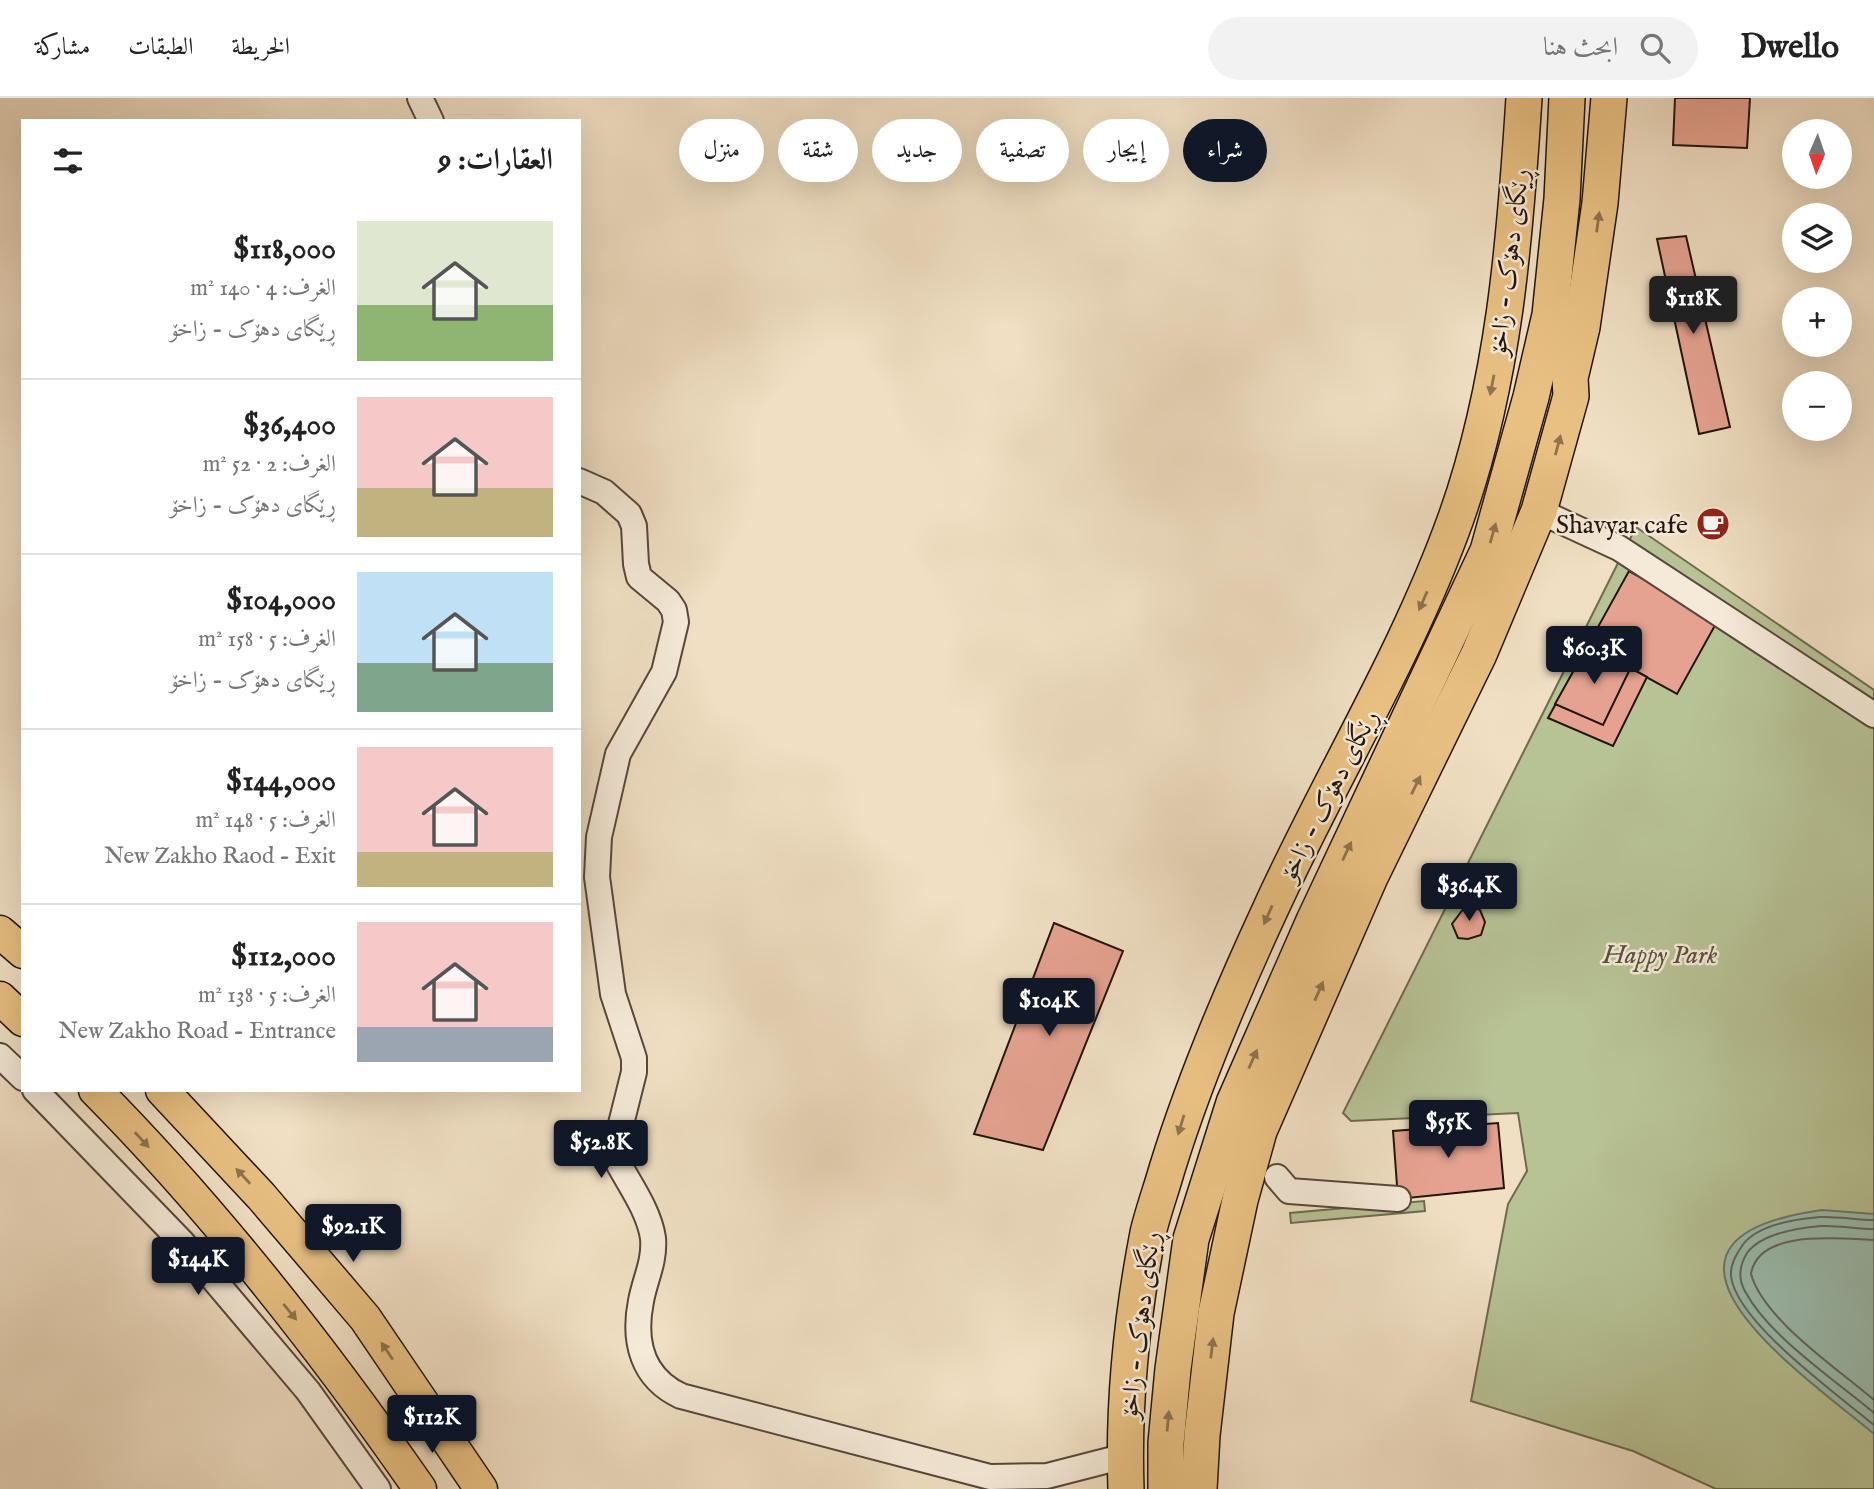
<!DOCTYPE html>
<html lang="ar">
<head>
<meta charset="utf-8">
<style>
	body { margin:0; font-family:"IM FELL English",Amiri,serif; background:#f2f2f2; color:#222; direction:rtl; height:100vh; display:flex; flex-direction:column; font-size:26px; white-space:nowrap }
	* { box-sizing:border-box; margin:0 }
	p { font-size:23px; color:#767676 }
	.icon { flex:none; width:38px; height:38px; fill:none; stroke:currentColor; stroke-width:2; stroke-linecap:round; stroke-linejoin:round }
	.map { position:relative; flex:1; overflow:hidden; direction:ltr }
	.drawer { position:absolute; left:21px; top:21px; width:560px; height:973px; display:flex; flex-direction:column; background:#fff; border-radius:0px; box-shadow:0 7px 28px #0002; direction:rtl }
	.drawer>* { flex:none }
	.hud { position:absolute; left:602px; top:21px; width:665px; height:63px; direction:rtl; display:flex; gap:14px }
	.needle { width:46px; rotate:182deg }
	.tools { position:absolute; left:1782px; top:21px; display:grid; gap:14px }
	.tools a { display:grid; place-items:center; width:70px; height:70px; border-radius:50%; background:#fff; box-shadow:0 7px 28px #0002; font-size:35px }
	.price { position:absolute; translate:-50% -60px; padding:0 16px; border-radius:7px; background:#111827; color:#fff; font-size:23px; line-height:46px; filter:drop-shadow(0 2px 4px #0008) }
	.price::after { content:''; position:absolute; left:50%; top:42px; width:21px; height:16px; margin-left:-10px; background:inherit; clip-path:polygon(0 0,100% 0,50% 100%) }
	.price.selected { background:#222; color:#fff }
	ul { padding:0; list-style:none }
	li { display:flex; align-items:center; gap:21px; height:175px; padding:0 28px }
	li+li { border-top:2px solid #e0e0e0 }
	li span { display:grid; place-items:center; flex:none; width:196px; height:140px; border-radius:0px; color:#555 }
	li>.icon { margin-inline-start:auto }
	span .icon { width:84px; height:84px; fill:#fffc; stroke-width:1 }
	li b { font-size:30px }
	h2 { display:flex; justify-content:space-between; align-items:center; height:84px; padding:0 28px; font-size:30px }
	.pill { padding:0 24px; border-radius:32px; background:#fff; box-shadow:0 7px 28px #0002; font-size:24px; line-height:63px }
	.pill.selected { background:#111827; color:#fff }
	header { display:flex; align-items:center; gap:42px; box-sizing:border-box; height:98px; padding:0 35px; background:#fff; border-bottom:2px solid #e0e0e0 }
	header strong { font-size:33px }
	nav { display:flex; gap:38px; margin-inline-start:auto; font-size:24px }
	.search { width:490px; height:63px; background:#f2f2f2; display:flex; align-items:center; gap:18px; box-sizing:border-box; padding:0 24px; border-radius:38px; color:#767676; font-size:26px }
	.map>svg:first-child { display:block }
	.green { fill:#b7c295; stroke:#6c6c50; stroke-width:2 }
	.water { fill:#9bbdb0; stroke:#6b7a6e; stroke-width:2 }
	.lines { fill:none; stroke-linecap:round; stroke-linejoin:round }
	.shore { stroke:#5e695e; stroke-width:2 }
	.building { fill:#e5a290; stroke:#22150c; stroke-width:2 }
	.minor-casing { stroke:#56483a; stroke-width:28 }
	.major-casing { stroke:#22150c; stroke-width:35 }
	.highway-casing { stroke:#22150c; stroke-width:38 }
	.minor { stroke:#f5ead8; stroke-width:24 }
	.major { stroke:#e8c082; stroke-width:32 }
	.highway { stroke:#e8c082; stroke-width:35 }
	.oneway { fill:#8f734d }
	.labels { text-anchor:middle; stroke-width:5; stroke-linejoin:round; paint-order:stroke }
	.street-label { font-size:26px; fill:#22150c; stroke:#f5ead8 }
	.poi-label { font-size:26px; fill:#22150c; stroke:#f5ead8; text-anchor:end }
	.park-label { font-size:26px; font-style:italic; fill:#56523c; stroke:#f5ead8 }
</style>
</head>
<body>
<header>
<strong>Dwello</strong>
<div class="search"><svg class="icon" aria-label="search" viewBox="0 0 24 24"><circle cx="10" cy="10" r="6"/><path d="M15 15l6 6"/></svg>ابحث هنا</div>
<nav><a>الخريطة</a><a>الطبقات</a><a>مشاركة</a></nav>
</header>
<div class="map">
<svg width="1874" height="1391" viewBox="0 0 1874 1391">
	<rect width="100%" height="100%" fill="#f0dfc3"/>
	<filter id="stains"><feTurbulence type="fractalNoise" baseFrequency=".00286" numOctaves="4"/><feColorMatrix values="0 0 0 0 .2 0 0 0 0 .09 0 0 0 0 .02 0 0 0 .5 -.17"/></filter>
	<radialGradient id="worn" r=".72"><stop offset=".6" stop-color="#630" stop-opacity="0"/><stop offset="1" stop-color="#630" stop-opacity=".3"/></radialGradient>
	<g class="green">
		<path d="M1636,429L1874,592V1391H1716L1633,1353L1471,1303L1508,1106L1527,1073L1518,1015L1351,1023L1343,1015Z"/>
		<path d="M1424,1103L1425,1113L1291,1125L1290,1115Z"/>
	</g>
	<path class="water" d="M1822,1112L1874,1116V1336C1802,1276 1607,1142 1822,1112Z"/>
	<g class="lines">
		<g class="shore">
			<path d="M1874,1122C1856,1122 1838,1118 1820,1119C1796,1121 1756,1127 1742,1148C1736,1157 1730,1167 1731,1178C1736,1224 1838,1297 1874,1327"/>
			<path d="M1874,1131C1856,1131 1838,1127 1821,1128C1798,1130 1761,1136 1747,1155C1739,1168 1738,1182 1746,1195C1770,1239 1835,1282 1874,1315"/>
			<path d="M1874,1142C1841,1141 1758,1130 1751,1176C1764,1222 1837,1270 1874,1302"/>
		</g>
	</g>
	<g class="building">
		<path d="M1675,0H1750L1747,50L1673,47Z"/>
		<path d="M1686,138L1730,329L1699,336L1657,141Z"/>
		<path d="M1629,473L1718,522L1677,596L1588,547Z"/>
		<path d="M1588,547L1647,579L1613,648L1548,620Z"/>
		<path d="M1588,547L1631,569L1603,627L1555,606Z"/>
		<path d="M1471,808L1480,812L1485,824L1481,837L1468,841L1458,840L1452,826L1464,810Z"/>
		<path d="M1054,825L1123,853L1043,1052L974,1036Z"/>
		<path d="M1498,1025L1504,1090L1398,1101L1393,1033Z"/>
	</g>
	<g class="lines">
		<defs>
			<g id="minor">
				<path d="M420,0L431,23"/>
				<path d="M579,383L604,394L629,416L634,428L636,466L639,479L668,503L674,512L676,524L664,574L618,656L599,739L597,779L613,896L634,960V974L614,1054L617,1063C630,1087 649,1113 653,1140C655,1164 645,1181 641,1203C633,1243 642,1280 681,1298L990,1379L1047,1378L1125,1358"/>
				<path d="M1539,413L1619,450L1874,617"/>
				<path d="M0,958L23,980"/>
				<path d="M35,992L182,1144L308,1293L378,1391"/>
				<path d="M1277,1079L1289,1093L1398,1101"/>
			</g>
			<g id="major">
				<path d="M0,834L23,854"/>
				<path d="M0,900L23,922"/>
				<path d="M95,992C216,1114 322,1250 420,1391"/>
				<path d="M162,992L261,1098L365,1220L481,1391"/>
			</g>
			<g id="highway">
				<path d="M1126,1391C1123,1306 1132,1218 1148,1135C1153,1114 1161,1092 1167,1071C1194,983 1231,896 1270,812C1330,680 1407,557 1456,420C1504,285 1515,142 1524,0"/>
				<path d="M1166,1391V1345L1173,1271L1191,1141L1234,1005L1314,823L1488,453L1531,299L1550,217L1562,101L1567,0"/>
				<path d="M1199,1391L1202,1337L1216,1215L1240,1102L1259,1033L1370,779L1479,556L1539,413L1571,298L1570,280L1582,229L1600,105L1609,0"/>
			</g>
		</defs>
		<use href="#minor" class="minor-casing"/>
		<use href="#major" class="major-casing"/>
		<use href="#highway" class="highway-casing"/>
		<use href="#minor" class="minor"/>
		<use href="#major" class="major"/>
		<use href="#highway" class="highway"/>
	</g>
	<defs><path id="oneway-solid" d="M-6-.8H1V-3.2L6.5 0L1 3.2V.8H-6Z" transform="scale(1.75)"/></defs>
	<g class="oneway">
		<use href="#oneway-solid" transform="translate(1598 124) rotate(-82)"/>
		<use href="#oneway-solid" transform="translate(1492 287) rotate(101)"/>
		<use href="#oneway-solid" transform="translate(1558 347) rotate(-75)"/>
		<use href="#oneway-solid" transform="translate(1493 435) rotate(-74)"/>
		<use href="#oneway-solid" transform="translate(1423 503) rotate(114)"/>
		<use href="#oneway-solid" transform="translate(1416 687) rotate(-64)"/>
		<use href="#oneway-solid" transform="translate(1347 753) rotate(-65)"/>
		<use href="#oneway-solid" transform="translate(1268 817) rotate(114)"/>
		<use href="#oneway-solid" transform="translate(1319 893) rotate(-66)"/>
		<use href="#oneway-solid" transform="translate(1253 961) rotate(-66)"/>
		<use href="#oneway-solid" transform="translate(1181 1027) rotate(107)"/>
		<use href="#oneway-solid" transform="translate(142 1042) rotate(47)"/>
		<use href="#oneway-solid" transform="translate(243 1078) rotate(-133)"/>
		<use href="#oneway-solid" transform="translate(290 1214) rotate(51)"/>
		<use href="#oneway-solid" transform="translate(1212 1250) rotate(-83)"/>
		<use href="#oneway-solid" transform="translate(387 1253) rotate(-124)"/>
		<use href="#oneway-solid" transform="translate(1168 1323) rotate(-85)"/>
	</g>
	<defs>
		<symbol id="cafe-disc" viewBox="-11 -11 22 22"><circle r="9.5" fill="#8f2418" stroke="#f5ead8"/><path d="M-5.5-4.5H6V0H3Q3 3.5 0 3.5H-2.5Q-5.5 3.5-5.5 0ZM3-3.2v2h1.7v-2ZM-6 4.5H4V6H-6Z" fill="#fff"/></symbol>
	</defs>
	<g fill-rule="evenodd">
		<use href="#cafe-disc" x="1694" y="407" width="38" height="38"/>
	</g>
	<g class="labels">
		<g class="street-label">
			<text transform="translate(1508 164) rotate(-83)" y="9">ڕێگای دهۆک - زاخۆ</text>
			<text transform="translate(1328 697) rotate(-63)" y="9">ڕێگای دهۆک - زاخۆ</text>
			<text transform="translate(1139 1227) rotate(-83)" y="9">ڕێگای دهۆک - زاخۆ</text>
		</g>
		<g class="poi-label">
			<text x="1688" y="435">Shavyar cafe</text>
		</g>
		<g class="park-label">
			<text x="1660" y="865">Happy Park</text>
		</g>
	</g>
	<rect width="100%" height="100%" filter="url(#stains)"/>
	<rect width="100%" height="100%" fill="url(#worn)"/>
</svg>
<div class="tools">
<a><svg class="needle" viewBox="-14 -14 28 28"><path d="M0-13l5 13h-10z" fill="#e53935"/><path d="M0 13l5-13h-10z" fill="#767676"/></svg></a>
<a><svg class="icon" aria-label="layers" viewBox="0 0 24 24"><path d="M12 4l9 5-9 5-9-5zM3 14l9 5 9-5"/></svg></a>
<a>+</a>
<a>−</a>
</div>
<b class="price selected" style="left:1693px;top:238px">$118K</b>
<b class="price" style="left:1594px;top:588px">$60.3K</b>
<b class="price" style="left:1469px;top:825px">$36.4K</b>
<b class="price" style="left:1049px;top:940px">$104K</b>
<b class="price" style="left:1448px;top:1062px">$55K</b>
<b class="price" style="left:601px;top:1082px">$52.8K</b>
<b class="price" style="left:353px;top:1166px">$92.1K</b>
<b class="price" style="left:198px;top:1199px">$144K</b>
<b class="price" style="left:432px;top:1357px">$112K</b>
<div class="hud">
<a class="pill selected">شراء</a>
<a class="pill">إيجار</a>
<a class="pill">تصفية</a>
<a class="pill">جديد</a>
<a class="pill">شقة</a>
<a class="pill">منزل</a>
</div>
<section class="drawer">
<h2>العقارات: 9<svg class="icon" aria-label="filters" viewBox="0 0 24 24"><path d="M4 7h16M4 17h16"/><circle cx="9" cy="7" r="2"/><circle cx="15" cy="17" r="2"/></svg></h2>
<ul>
<li><span style="background:linear-gradient(#dfe7d0 60%,#8fb573 0)"><svg class="icon" aria-label="home" viewBox="0 0 24 24"><path d="M3 11l9-7 9 7M6 9v11h12V9"/></svg></span><div><b>$118,000</b><p>الغرف: 4 · 140 m²</p><p>ڕێگای دهۆک - زاخۆ</p></div></li>
<li><span style="background:linear-gradient(#f6c9c9 65%,#c2b280 0)"><svg class="icon" aria-label="home" viewBox="0 0 24 24"><path d="M3 11l9-7 9 7M6 9v11h12V9"/></svg></span><div><b>$36,400</b><p>الغرف: 2 · 52 m²</p><p>ڕێگای دهۆک - زاخۆ</p></div></li>
<li><span style="background:linear-gradient(#bfe0f5 65%,#7fa58c 0)"><svg class="icon" aria-label="home" viewBox="0 0 24 24"><path d="M3 11l9-7 9 7M6 9v11h12V9"/></svg></span><div><b>$104,000</b><p>الغرف: 5 · 158 m²</p><p>ڕێگای دهۆک - زاخۆ</p></div></li>
<li><span style="background:linear-gradient(#f6c9c9 75%,#c2b280 0)"><svg class="icon" aria-label="home" viewBox="0 0 24 24"><path d="M3 11l9-7 9 7M6 9v11h12V9"/></svg></span><div><b>$144,000</b><p>الغرف: 5 · 148 m²</p><p>New Zakho Raod - Exit</p></div></li>
<li><span style="background:linear-gradient(#f6c9c9 75%,#9aa5b1 0)"><svg class="icon" aria-label="home" viewBox="0 0 24 24"><path d="M3 11l9-7 9 7M6 9v11h12V9"/></svg></span><div><b>$112,000</b><p>الغرف: 5 · 138 m²</p><p>New Zakho Road - Entrance</p></div></li>
</ul>
</section>
</div>
</body>
</html>
